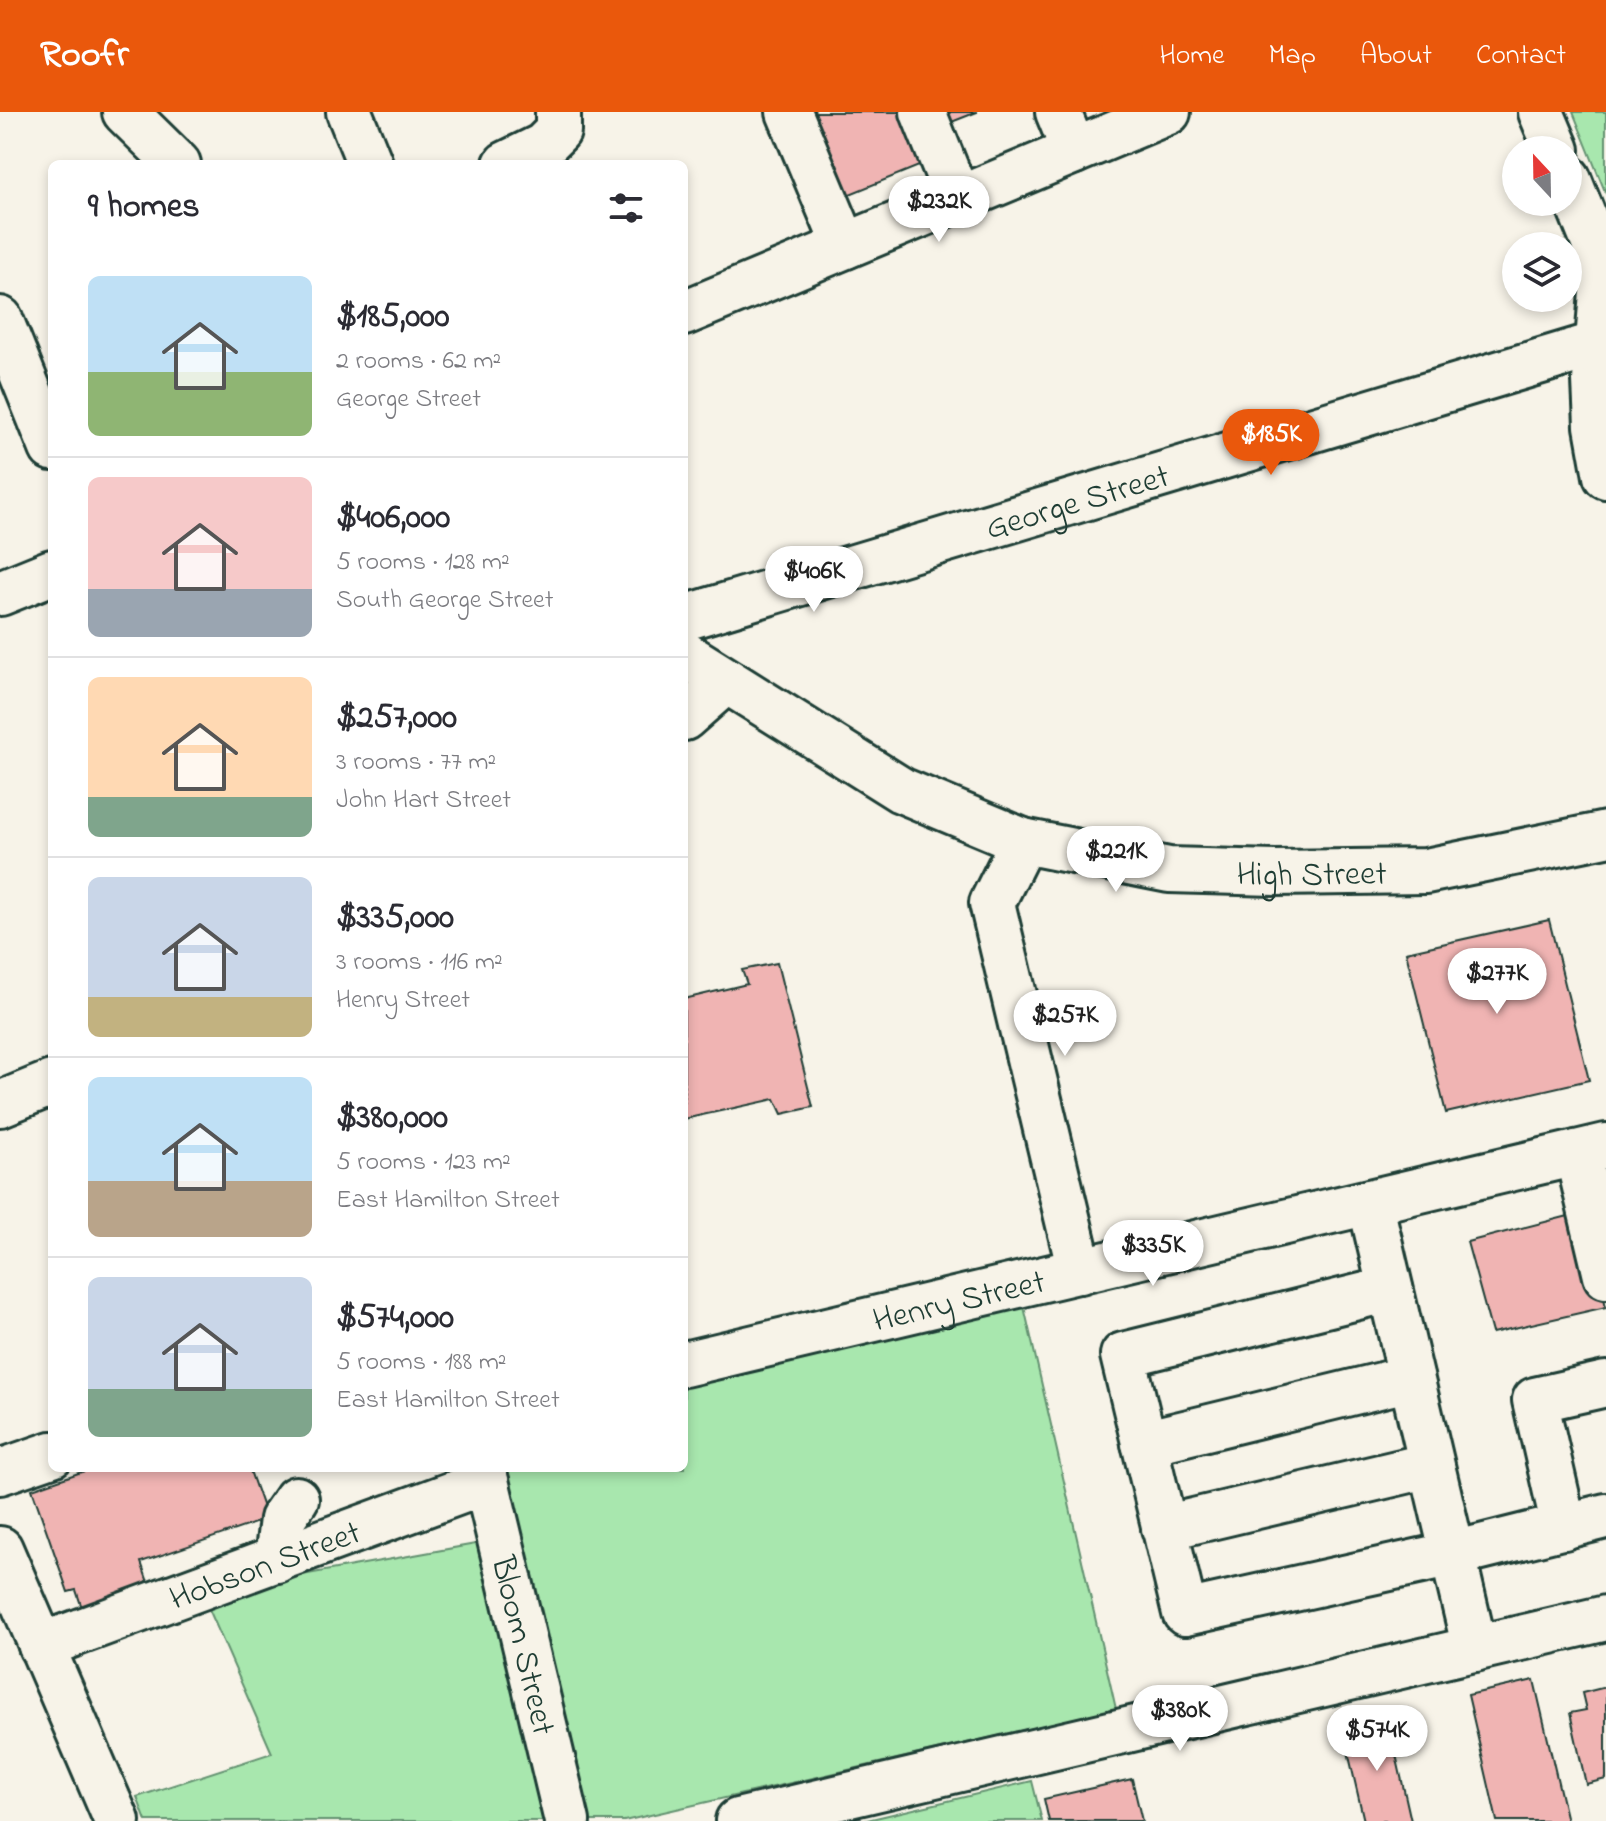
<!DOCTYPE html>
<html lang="en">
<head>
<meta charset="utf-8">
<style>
	body { margin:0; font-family:"Indie Flower",sans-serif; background:#f7f7f7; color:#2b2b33; height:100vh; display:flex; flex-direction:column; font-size:30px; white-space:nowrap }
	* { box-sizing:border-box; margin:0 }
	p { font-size:26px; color:#7c7c81 }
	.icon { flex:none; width:44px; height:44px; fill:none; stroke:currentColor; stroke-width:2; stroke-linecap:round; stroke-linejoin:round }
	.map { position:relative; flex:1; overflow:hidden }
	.side { position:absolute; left:48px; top:48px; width:640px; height:1312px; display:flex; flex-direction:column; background:#fff; border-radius:12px; box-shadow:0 4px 12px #0003 }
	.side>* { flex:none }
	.needle { width:52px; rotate:338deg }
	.tools { position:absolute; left:1502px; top:24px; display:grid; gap:16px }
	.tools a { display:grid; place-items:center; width:80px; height:80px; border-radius:50%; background:#fff; box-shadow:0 4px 12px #0003; font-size:40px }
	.price { position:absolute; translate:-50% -68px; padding:0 18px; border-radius:28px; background:#fff; color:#222; font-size:26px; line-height:52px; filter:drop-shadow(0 2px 4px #0008) }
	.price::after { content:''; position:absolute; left:50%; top:48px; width:24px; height:18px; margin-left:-12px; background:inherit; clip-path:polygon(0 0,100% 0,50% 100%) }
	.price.active { background:#ea580c; color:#fff }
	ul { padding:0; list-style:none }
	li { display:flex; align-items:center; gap:24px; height:200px; padding:0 40px }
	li+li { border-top:2px solid #e1e1e2 }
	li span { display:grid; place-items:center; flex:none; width:224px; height:160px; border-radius:12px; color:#555 }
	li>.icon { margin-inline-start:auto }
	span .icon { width:96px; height:96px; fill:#fffc; stroke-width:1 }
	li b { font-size:34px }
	h2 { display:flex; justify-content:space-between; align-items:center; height:96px; padding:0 40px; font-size:34px }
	header { display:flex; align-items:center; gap:48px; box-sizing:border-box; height:112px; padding:0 40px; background:#ea580c; color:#fff }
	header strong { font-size:38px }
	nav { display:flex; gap:44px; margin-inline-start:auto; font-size:28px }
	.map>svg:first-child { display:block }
	.green { fill:#a8e7ae; stroke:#649271; stroke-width:2 }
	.building { fill:#f0b4b3; stroke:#1f3d34; stroke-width:2 }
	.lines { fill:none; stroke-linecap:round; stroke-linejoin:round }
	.minor-casing { stroke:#1f3d34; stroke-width:50 }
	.minor { stroke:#f7f3e8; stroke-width:44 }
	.labels { text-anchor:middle; stroke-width:8; stroke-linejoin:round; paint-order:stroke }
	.street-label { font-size:34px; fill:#1f3d34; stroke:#f7f3e8 }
</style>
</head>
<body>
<header>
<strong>Roofr</strong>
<nav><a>Home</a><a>Map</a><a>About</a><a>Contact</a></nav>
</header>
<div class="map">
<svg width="1606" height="1709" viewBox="0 0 1606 1709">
	<rect width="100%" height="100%" fill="#f7f3e8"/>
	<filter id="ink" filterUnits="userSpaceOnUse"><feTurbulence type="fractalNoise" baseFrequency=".0125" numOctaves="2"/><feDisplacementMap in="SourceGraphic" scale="16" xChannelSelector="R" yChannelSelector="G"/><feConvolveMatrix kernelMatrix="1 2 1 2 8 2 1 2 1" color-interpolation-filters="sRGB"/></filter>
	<g filter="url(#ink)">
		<g class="green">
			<path d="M1573,0H1606V82Z"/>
			<path d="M1022,1186L1116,1597L624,1709H582L506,1356H684V1264Z"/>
			<path d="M487,1430L546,1709H146L137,1685L272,1641L202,1481Z"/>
			<path d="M1032,1669L1042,1709H863Z"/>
		</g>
		<g class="building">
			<path d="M810,0H909L929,50L845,84Z"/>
			<path d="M933,0H977L939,15Z"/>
			<path d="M1549,808L1589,968L1446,1001L1406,840Z"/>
			<path d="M777,851L813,995L782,1002L775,987L684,1007V887L747,872L742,858Z"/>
			<path d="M1584,1100L1606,1195L1492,1221L1467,1130Z"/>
			<path d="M93,1356H249L267,1407L141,1450L153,1485L86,1508L76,1478L68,1480L32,1377Z"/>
			<path d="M1534,1568L1567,1709H1497L1468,1583Z"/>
			<path d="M1606,1575V1667L1586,1672L1570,1601L1586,1598L1582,1581Z"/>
			<path d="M1388,1607L1411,1709H1364L1343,1618Z"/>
			<path d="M1132,1667L1142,1709H1049L1044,1687Z"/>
		</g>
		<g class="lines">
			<defs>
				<g id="minor">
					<path d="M125,0L178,52"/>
					<path d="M349,0L370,52"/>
					<path d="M789,0L845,134"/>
					<path d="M923,0L958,87"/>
					<path d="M1058,0L1074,39"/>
					<path d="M1541,0L1557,38"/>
					<path d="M506,52L543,34L558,19V0"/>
					<path d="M1568,66L1600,146L1603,167L1595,269L1597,314L1606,364"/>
					<path d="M684,201L1168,0"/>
					<path d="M0,207L52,336"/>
					<path d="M0,481L52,460"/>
					<path id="s1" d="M684,506L1598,232"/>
					<path id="s2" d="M684,542L901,678L1023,729L1169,758L1275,761L1426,759L1606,722"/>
					<path d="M684,606L726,569"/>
					<path d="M1023,729L992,791L1080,1159"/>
					<path d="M0,992L52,971"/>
					<path d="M1577,1041L1606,1164"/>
					<path d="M1370,1090L1475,1537"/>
					<path d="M1390,1177L1123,1243L1185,1501L1453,1442L1606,1404"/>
					<path id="s3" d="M684,1252L1606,1034"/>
					<path d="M1144,1331L1411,1266"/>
					<path id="s4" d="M483,1356L567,1709"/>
					<path d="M0,1360L52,1342"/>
					<path d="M1564,1415L1535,1288L1606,1272"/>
					<path d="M1164,1416L1431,1353"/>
					<path d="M0,1437L117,1709"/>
					<path d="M277,1448L282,1407L296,1387"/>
					<path id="s5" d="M41,1534L486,1370"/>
					<path d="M738,1709L1606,1506"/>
				</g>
			</defs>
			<use href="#minor" class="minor-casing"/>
			<use href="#minor" class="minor"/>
		</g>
	</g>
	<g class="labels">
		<g class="street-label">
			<text dy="12" stroke="none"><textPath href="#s1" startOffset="410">George Street</textPath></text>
			<text dy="12" stroke="none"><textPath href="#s2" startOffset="680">High Street</textPath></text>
			<text dy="12" stroke="none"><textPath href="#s3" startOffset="282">Henry Street</textPath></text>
			<text dy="12" stroke="none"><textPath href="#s5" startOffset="238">Hobson Street</textPath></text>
			<text dy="12" stroke="none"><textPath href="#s4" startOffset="182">Bloom Street</textPath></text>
		</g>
	</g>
</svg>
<div class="tools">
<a><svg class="needle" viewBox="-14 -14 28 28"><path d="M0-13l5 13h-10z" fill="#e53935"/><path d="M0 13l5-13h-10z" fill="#7c7c81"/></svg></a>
<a><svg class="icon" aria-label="layers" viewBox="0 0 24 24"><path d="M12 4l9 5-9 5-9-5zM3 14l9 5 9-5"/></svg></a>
</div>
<b class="price" style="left:939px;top:132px">$232K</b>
<b class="price active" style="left:1271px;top:365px">$185K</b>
<b class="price" style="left:814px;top:502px">$406K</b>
<b class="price" style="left:1116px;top:782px">$221K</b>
<b class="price" style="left:1497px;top:904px">$277K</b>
<b class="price" style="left:1065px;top:946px">$257K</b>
<b class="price" style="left:1153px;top:1176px">$335K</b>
<b class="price" style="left:1180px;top:1641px">$380K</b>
<b class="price" style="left:1377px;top:1661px">$574K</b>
<section class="side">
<h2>9 homes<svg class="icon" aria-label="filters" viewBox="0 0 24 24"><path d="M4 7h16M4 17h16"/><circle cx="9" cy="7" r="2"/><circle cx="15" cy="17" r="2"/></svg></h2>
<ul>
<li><span style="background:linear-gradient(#bfe0f5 60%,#8fb573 0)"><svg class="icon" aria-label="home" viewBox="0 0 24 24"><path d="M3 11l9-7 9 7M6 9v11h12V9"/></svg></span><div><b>$185,000</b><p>2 rooms · 62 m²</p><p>George Street</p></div></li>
<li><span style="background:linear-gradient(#f6c9c9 70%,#9aa5b1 0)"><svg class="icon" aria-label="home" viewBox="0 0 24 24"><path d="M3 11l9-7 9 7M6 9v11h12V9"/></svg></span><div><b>$406,000</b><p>5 rooms · 128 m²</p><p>South George Street</p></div></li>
<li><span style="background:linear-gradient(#ffd9b3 75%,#7fa58c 0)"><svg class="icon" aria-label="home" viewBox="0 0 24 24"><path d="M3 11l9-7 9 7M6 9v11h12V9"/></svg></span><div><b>$257,000</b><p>3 rooms · 77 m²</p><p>John Hart Street</p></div></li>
<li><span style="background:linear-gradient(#c9d6e8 75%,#c2b280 0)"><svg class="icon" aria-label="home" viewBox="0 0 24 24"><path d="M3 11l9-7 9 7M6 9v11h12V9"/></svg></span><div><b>$335,000</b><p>3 rooms · 116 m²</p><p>Henry Street</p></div></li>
<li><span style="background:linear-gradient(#bfe0f5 65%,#b9a48a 0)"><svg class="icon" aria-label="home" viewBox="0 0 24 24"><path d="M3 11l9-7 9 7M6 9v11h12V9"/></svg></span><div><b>$380,000</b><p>5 rooms · 123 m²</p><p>East Hamilton Street</p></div></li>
<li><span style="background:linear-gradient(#c9d6e8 70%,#7fa58c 0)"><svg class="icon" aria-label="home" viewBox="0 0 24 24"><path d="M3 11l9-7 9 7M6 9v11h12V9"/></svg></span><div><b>$574,000</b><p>5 rooms · 188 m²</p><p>East Hamilton Street</p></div></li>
</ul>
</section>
</div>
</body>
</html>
